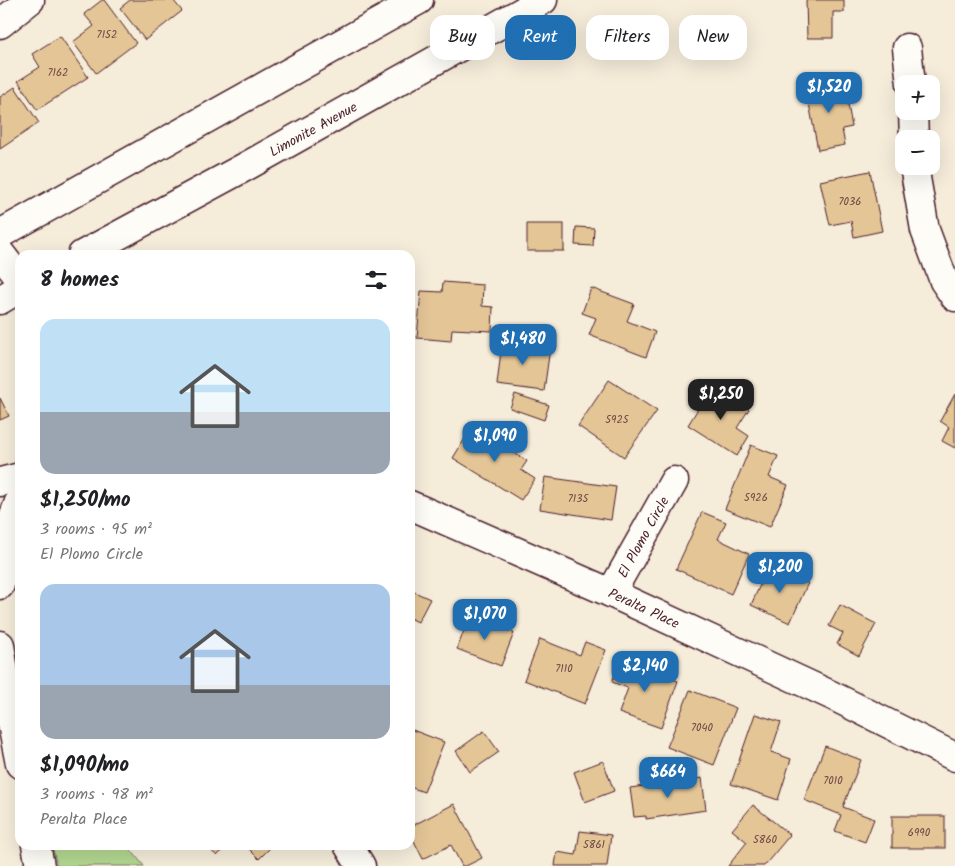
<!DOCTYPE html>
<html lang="en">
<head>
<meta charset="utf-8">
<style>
	body { margin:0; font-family:Kalam,sans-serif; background:#f6f6f6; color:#202124; height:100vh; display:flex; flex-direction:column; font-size:19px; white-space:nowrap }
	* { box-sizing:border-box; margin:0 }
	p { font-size:16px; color:#757577 }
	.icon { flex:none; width:28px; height:28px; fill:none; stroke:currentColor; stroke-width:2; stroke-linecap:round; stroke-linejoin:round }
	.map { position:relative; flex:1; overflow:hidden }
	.drawer { position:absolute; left:15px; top:250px; width:400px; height:600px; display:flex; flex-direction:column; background:#fff; border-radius:15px; box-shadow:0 5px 20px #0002 }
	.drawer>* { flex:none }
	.guide { position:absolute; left:430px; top:15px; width:450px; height:45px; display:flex; gap:10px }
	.tools { position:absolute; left:895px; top:75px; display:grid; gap:10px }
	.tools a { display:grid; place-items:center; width:45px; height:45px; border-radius:10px; background:#fff; box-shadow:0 5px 20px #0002; font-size:25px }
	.price { position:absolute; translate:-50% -42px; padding:0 11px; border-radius:10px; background:#1f6fb2; color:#fff; font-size:16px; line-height:32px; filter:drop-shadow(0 1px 2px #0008) }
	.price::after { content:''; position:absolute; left:50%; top:30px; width:15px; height:11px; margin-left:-8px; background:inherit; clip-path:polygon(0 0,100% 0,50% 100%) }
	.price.active { background:#222; color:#fff }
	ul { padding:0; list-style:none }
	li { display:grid; align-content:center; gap:10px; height:265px; padding:0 25px }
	li span { display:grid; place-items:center; height:155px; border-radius:15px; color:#555 }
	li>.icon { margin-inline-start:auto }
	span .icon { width:90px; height:90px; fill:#fffc; stroke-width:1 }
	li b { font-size:21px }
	h2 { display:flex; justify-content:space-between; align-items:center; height:60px; padding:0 25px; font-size:21px }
	.pill { padding:0 18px; border-radius:15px; background:#fff; box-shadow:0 5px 20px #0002; font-size:18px; line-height:45px }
	.pill.active { background:#1f6fb2; color:#fff }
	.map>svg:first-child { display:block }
	.green { fill:#b2d690; stroke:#7e7a5e }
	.building { fill:#e3c596; stroke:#4a1f2b }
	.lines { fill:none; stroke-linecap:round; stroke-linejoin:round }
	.minor-casing { stroke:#4a1f2b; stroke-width:31 }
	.major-casing { stroke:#4a1f2b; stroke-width:31 }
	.minor { stroke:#fdfcf7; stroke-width:28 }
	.major { stroke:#fdfcf7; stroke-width:28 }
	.labels { text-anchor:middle; stroke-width:5; stroke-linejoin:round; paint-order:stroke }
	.number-label { font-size:11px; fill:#704846 }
	.street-label { font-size:14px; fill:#4a1f2b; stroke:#fdfcf7 }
</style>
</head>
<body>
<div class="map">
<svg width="955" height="866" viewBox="0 0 955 866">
	<rect width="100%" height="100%" fill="#f5ecda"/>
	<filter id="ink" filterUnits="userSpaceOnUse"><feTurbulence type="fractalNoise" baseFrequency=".02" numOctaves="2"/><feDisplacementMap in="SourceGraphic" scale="10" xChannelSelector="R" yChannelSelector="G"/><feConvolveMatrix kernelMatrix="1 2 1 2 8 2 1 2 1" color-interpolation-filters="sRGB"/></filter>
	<g filter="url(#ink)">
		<path class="green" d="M52,845H127L144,866H57Z"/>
		<g class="building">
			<path d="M102,0H104L136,43L96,73L73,42L94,26L84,14Z"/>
			<path d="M130,0H173L182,11L145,40L120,8Z"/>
			<path d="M806,0H844V12H833V38H807Z"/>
			<path d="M60,36L88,77L37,110L18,81L40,67L32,54Z"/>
			<path d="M844,81L852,127L842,129L845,145L818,150L806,88Z"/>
			<path d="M15,87L39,123L0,149V97Z"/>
			<path d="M870,171L882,231L854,237L851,221L830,225L820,181Z"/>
			<rect x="527" y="224" width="37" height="27"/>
			<path d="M576,227L594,228L593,246L575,245Z"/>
			<path d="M443,282L483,285L482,306L493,307L492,331L452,329L451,341L417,338L421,291L442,292Z"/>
			<path d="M591,288L634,304L627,321L655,332L646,357L589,335L596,318L582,313Z"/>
			<path d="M502,342L550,348L544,391L497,385Z"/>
			<path d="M609,380L657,411L624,457L578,426Z"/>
			<path d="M712,386L749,409L737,428L749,436L737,456L688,425Z"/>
			<path d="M515,394L549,405L544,420L510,408Z"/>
			<path d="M955,394V448L942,441L949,427L940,421Z"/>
			<path d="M0,398L9,416L0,420Z"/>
			<path d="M472,427L527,461L521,470L535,479L521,500L453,458Z"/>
			<path d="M751,445L778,456L769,477L788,485L770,527L725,509Z"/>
			<path d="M545,477L616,487L611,520L540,509Z"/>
			<path d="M702,512L726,522L718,539L749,554L731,594L676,569Z"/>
			<path d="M769,565L808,583L790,623L751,605Z"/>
			<path d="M410,590L430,599L418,622L410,618Z"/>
			<path d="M840,605L876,624L859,656L837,644L843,633L829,626Z"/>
			<path d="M470,615L514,633L501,666L457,649Z"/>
			<path d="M540,639L580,655L585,642L606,650L585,704L524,680Z"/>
			<path d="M620,660L678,681L661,728L619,713L628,688L612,682Z"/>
			<path d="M690,690L736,708L714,765L667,747Z"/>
			<path d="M755,714L781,722L771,752L791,759L778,800L731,784Z"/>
			<path d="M410,729L444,742L424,792L410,787Z"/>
			<path d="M484,731L499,752L470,772L456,751Z"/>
			<path d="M825,746L861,760L843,807L874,819L865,842L835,831L841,815L804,800Z"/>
			<path d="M603,761L614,791L585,802L574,772Z"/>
			<path d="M702,778L706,810L646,819V816L634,817L630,788Z"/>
			<path d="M454,804L482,858L466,866H462L451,845L423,859L410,833V827Z"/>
			<path d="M753,805L790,835L764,866H728L747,842L732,830Z"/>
			<rect x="892" y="816" width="53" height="32"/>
			<path d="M580,831L611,835L607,866H555L557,852L576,855Z"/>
			<path d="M205,845H228L217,856Z"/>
			<path d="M245,845H273L259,859Z"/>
		</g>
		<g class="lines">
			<defs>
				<g id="minor">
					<path d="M0,24L30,0"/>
					<path d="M907,48L911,84"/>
					<path d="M913,111L914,139"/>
					<path d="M914,166L925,230L944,281L955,297"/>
					<path d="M0,253L20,279"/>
					<path d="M0,482L20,477"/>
					<path d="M410,505L611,593L831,695L955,757"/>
					<path d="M0,585L6,537L20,499"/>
					<path d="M611,593L674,481"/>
					<path d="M0,645L12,724L20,764"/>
					<path d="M36,845L40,866"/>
					<path d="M348,845L361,866"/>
				</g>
				<g id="major">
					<path d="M0,234L419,0"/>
					<path d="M82,255L245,167L543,0"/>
					<path d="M0,300L20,288"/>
				</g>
			</defs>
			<use href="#minor" class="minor-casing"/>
			<use href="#major" class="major-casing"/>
			<use href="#minor" class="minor"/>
			<use href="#major" class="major"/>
		</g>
	</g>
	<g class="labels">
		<g class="number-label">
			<text x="107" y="38">7152</text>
			<text x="58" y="76">7162</text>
			<text x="850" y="205">7036</text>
			<text x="617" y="423">5925</text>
			<text x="756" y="501">5926</text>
			<text x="578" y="502">7135</text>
			<text x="564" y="672">7110</text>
			<text x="702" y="731">7040</text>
			<text x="833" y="784">7010</text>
			<text x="919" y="836">6990</text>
			<text x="765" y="843">5860</text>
			<text x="594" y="848">5861</text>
		</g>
		<g class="street-label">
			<text transform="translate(313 129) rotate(-29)" y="5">Limonite Avenue</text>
			<text transform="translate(643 537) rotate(-61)" y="5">El Plomo Circle</text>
			<text transform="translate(644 608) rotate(25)" y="5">Peralta Place</text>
		</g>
	</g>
</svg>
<div class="tools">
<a>+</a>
<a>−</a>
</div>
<b class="price" style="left:829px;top:114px">$1,520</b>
<b class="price" style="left:523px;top:366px">$1,480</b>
<b class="price active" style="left:721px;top:421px">$1,250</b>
<b class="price" style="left:495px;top:463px">$1,090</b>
<b class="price" style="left:780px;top:594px">$1,200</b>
<b class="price" style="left:485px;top:641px">$1,070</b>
<b class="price" style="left:645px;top:693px">$2,140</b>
<b class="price" style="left:668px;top:799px">$664</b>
<div class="guide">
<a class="pill">Buy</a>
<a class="pill active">Rent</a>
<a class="pill">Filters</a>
<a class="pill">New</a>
</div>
<section class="drawer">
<h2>8 homes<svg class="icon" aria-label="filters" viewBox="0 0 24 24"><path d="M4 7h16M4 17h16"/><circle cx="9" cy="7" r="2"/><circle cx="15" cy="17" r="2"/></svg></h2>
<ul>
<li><span style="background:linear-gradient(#bfe0f5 60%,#9aa5b1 0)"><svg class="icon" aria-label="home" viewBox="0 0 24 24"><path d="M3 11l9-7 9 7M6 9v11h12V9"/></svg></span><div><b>$1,250/mo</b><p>3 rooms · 95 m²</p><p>El Plomo Circle</p></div></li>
<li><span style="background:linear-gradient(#a9c7e8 65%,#9aa5b1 0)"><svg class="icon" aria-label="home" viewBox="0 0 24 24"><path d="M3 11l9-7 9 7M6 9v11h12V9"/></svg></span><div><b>$1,090/mo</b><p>3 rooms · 98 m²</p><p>Peralta Place</p></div></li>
</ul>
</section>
</div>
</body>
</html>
